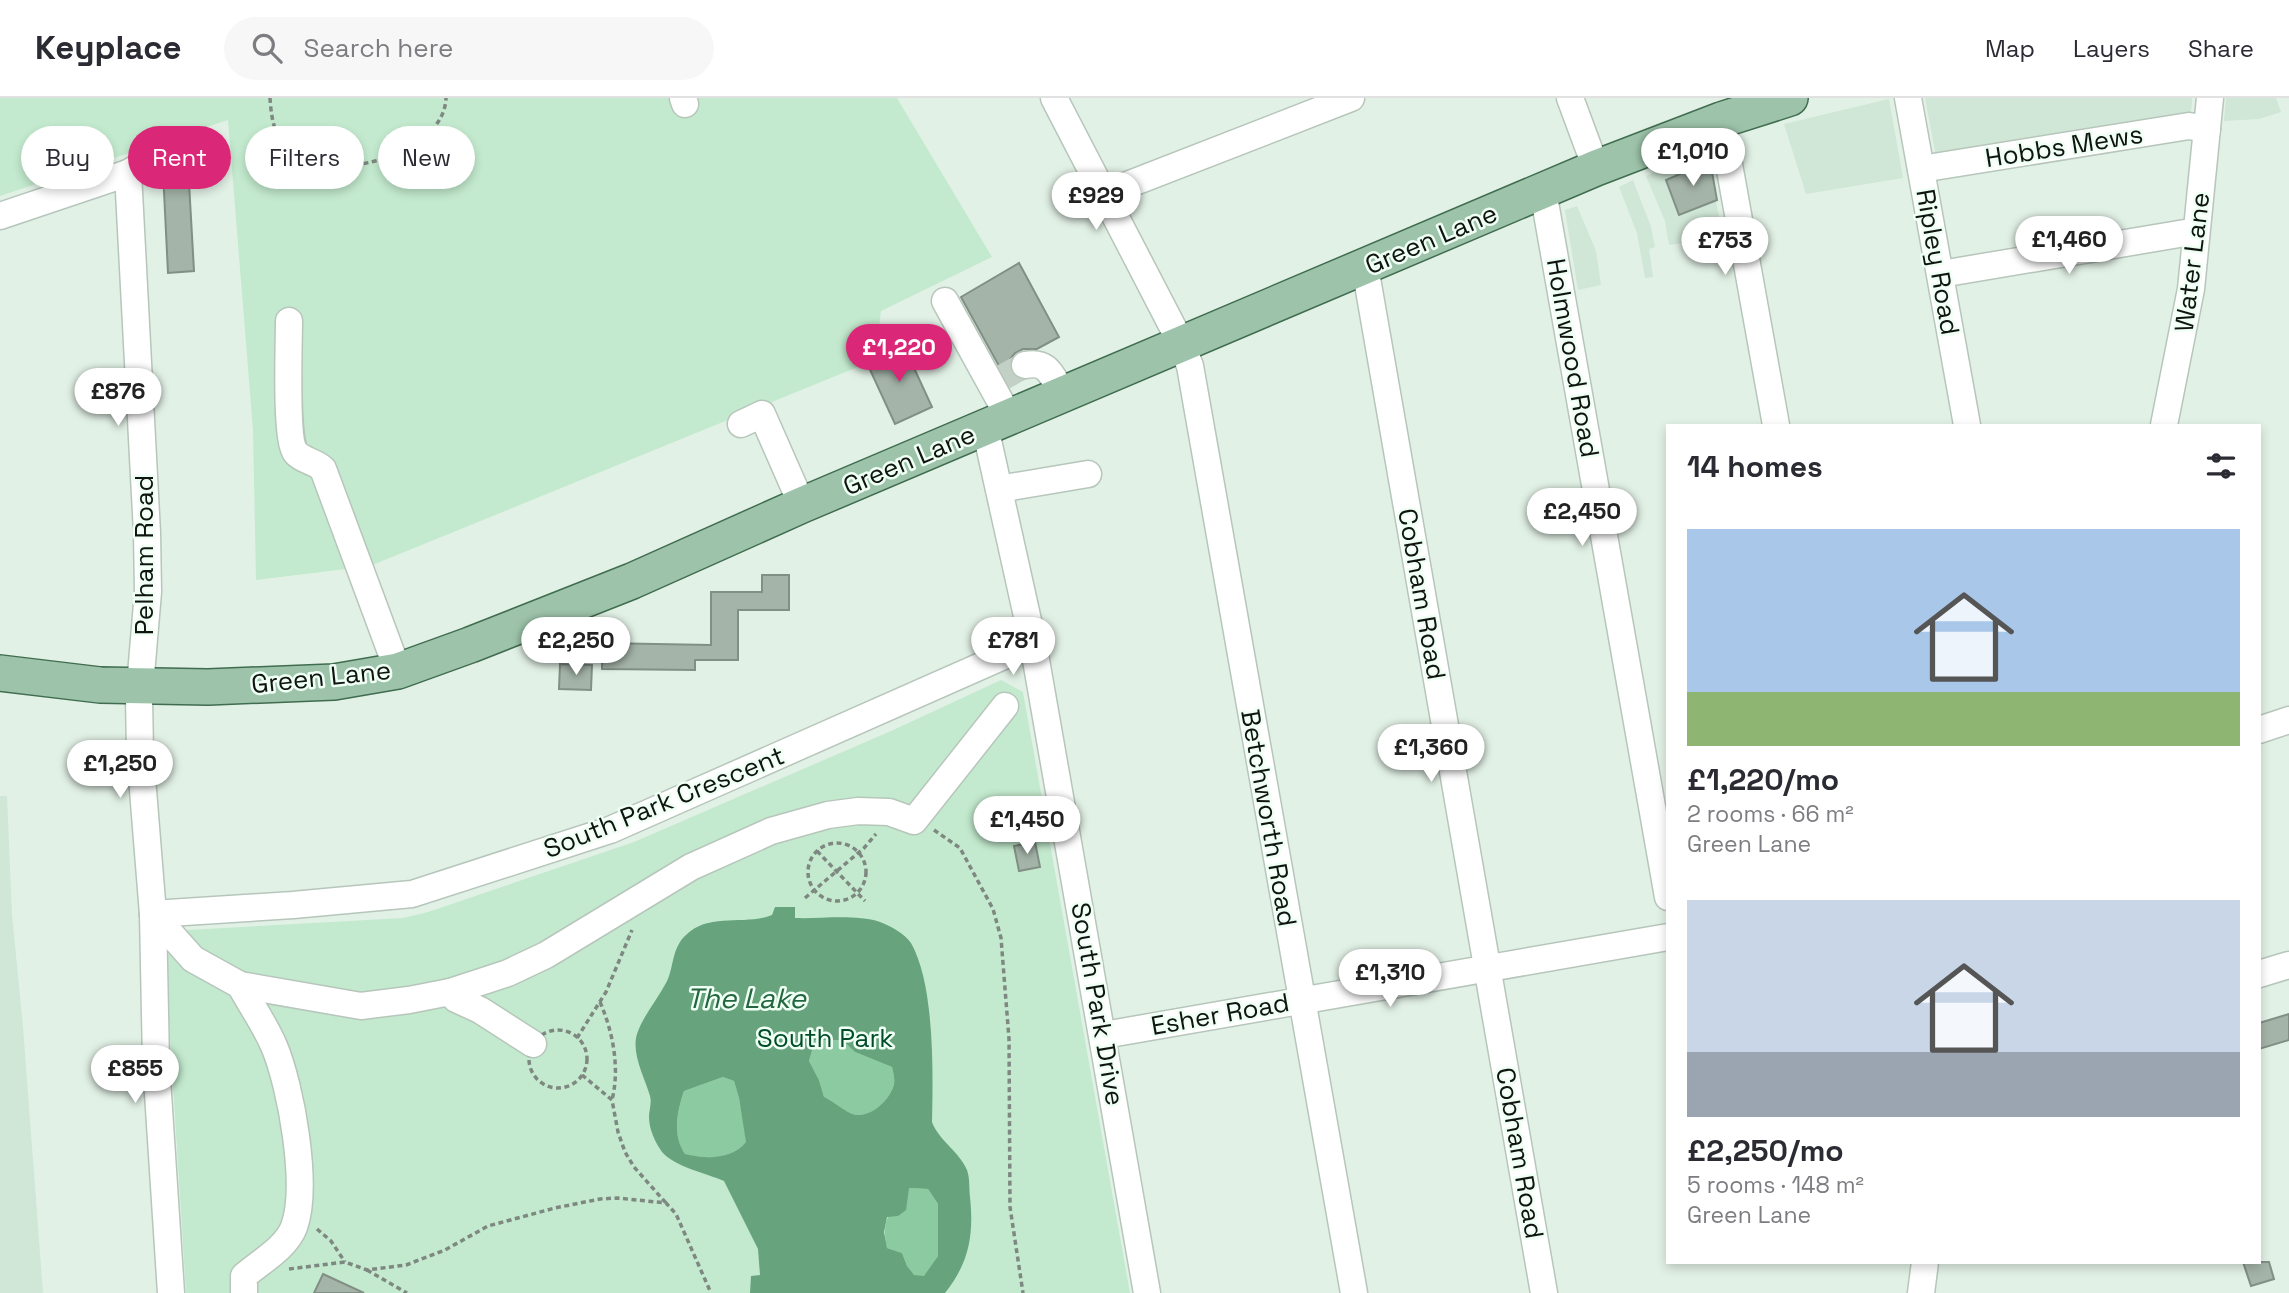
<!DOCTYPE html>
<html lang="en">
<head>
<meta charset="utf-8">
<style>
	body { margin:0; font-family:"Space Grotesk",sans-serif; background:#f7f7f7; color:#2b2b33; height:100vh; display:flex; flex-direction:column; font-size:26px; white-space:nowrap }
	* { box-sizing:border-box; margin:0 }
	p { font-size:23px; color:#7c7c81 }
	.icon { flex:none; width:38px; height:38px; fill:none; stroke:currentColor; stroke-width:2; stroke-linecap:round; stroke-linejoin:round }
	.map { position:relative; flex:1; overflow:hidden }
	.sheet { position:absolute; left:1666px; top:326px; width:595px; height:840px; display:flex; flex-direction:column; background:#fff; border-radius:0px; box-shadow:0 4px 10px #0003 }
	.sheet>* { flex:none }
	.banner { position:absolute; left:21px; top:28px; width:665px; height:63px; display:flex; gap:14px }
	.price { position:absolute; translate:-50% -60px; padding:0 16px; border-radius:24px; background:#fff; color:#222; font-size:23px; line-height:46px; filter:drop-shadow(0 2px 4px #0008) }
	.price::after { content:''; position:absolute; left:50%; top:42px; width:21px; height:16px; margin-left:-10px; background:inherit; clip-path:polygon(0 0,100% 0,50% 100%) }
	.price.active { background:#db2777; color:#fff }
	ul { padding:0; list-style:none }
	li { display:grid; align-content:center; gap:14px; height:371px; padding:0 21px }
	li span { display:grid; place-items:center; height:217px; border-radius:0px; color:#555 }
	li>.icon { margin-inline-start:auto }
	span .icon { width:126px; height:126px; fill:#fffc; stroke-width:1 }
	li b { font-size:30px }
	h2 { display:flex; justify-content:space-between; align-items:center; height:84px; padding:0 21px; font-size:30px }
	.tag { padding:0 24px; border-radius:32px; background:#fff; box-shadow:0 4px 10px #0003; font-size:24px; line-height:63px }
	.tag.active { background:#db2777; color:#fff }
	header { display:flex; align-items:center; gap:42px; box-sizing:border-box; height:98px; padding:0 35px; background:#fff; border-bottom:2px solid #e1e1e2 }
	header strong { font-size:33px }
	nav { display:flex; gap:38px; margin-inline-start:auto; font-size:24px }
	.search { width:490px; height:63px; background:#f7f7f7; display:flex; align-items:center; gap:18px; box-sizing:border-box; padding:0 24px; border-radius:38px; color:#7c7c81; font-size:26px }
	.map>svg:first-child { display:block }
	.built { fill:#d0e6d6 }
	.green { fill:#c3eace }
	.forest { fill:#8ccaa1 }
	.water { fill:#67a37c; fill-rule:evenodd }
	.building { fill:#a5b4a9; stroke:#818f85; stroke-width:2 }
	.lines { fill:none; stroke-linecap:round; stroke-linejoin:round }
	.minor-tunnel { stroke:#c2d0c6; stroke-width:26; stroke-dasharray:26 13; stroke-linecap:butt }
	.minor-casing { stroke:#b7c6bb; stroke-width:29 }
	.major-casing { stroke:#406c50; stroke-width:38 }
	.path { stroke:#7e8881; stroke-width:3.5; stroke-dasharray:5 3.5; stroke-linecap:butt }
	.minor { stroke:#fff; stroke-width:26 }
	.major { stroke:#9dc4aa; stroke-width:35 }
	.labels { text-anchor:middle; stroke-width:5; stroke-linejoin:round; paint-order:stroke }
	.street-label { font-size:26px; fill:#0f1410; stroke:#effff4 }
	.park-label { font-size:26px; fill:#004c28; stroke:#effff4 }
	.water-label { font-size:28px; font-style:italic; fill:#236640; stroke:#effff4 }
</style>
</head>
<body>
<header>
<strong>Keyplace</strong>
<div class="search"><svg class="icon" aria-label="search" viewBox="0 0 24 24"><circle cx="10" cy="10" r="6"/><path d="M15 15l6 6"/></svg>Search here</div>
<nav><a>Map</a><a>Layers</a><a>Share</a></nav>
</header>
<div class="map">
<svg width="2289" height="1195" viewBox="0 0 2289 1195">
	<rect width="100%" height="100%" fill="#e2f1e6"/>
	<g class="built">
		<path d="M1925,0H2192V3L2190,24L1937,64Z"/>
		<path d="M2226,0H2276L2281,14L2259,21L2224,23Z"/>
		<path d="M1889,1L1903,80L1806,96L1784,26Z"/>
		<path d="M1706,52L1723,139L1669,147L1665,123L1646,78Z"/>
		<path d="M1633,82L1651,129L1655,149L1649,151L1653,179L1645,180L1637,135L1619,89Z"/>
		<path d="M1577,108L1596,153L1601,187L1578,192L1565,112Z"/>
		<path d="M0,698H7L12,817L23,929L43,1195H0Z"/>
	</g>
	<g class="green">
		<path d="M0,0H897L992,159L881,213L875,262L370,468L256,482L253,332L228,22L0,98Z"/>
		<path d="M1001,582L1023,594L1130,1195H186L165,859L187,832L403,820L428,814L634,744L891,633Z"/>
	</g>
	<g class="forest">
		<path d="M815,942H842L855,954L892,969C893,974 895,980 894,986C891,1000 874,1017 858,1017C848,1017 834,1003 824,999L819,982L809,963Z"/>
		<path d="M723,979L734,983L739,1000L747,1044C746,1045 740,1053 739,1053C725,1062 699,1060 685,1056C672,1037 677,1014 684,993Z"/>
		<path d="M909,1090L928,1091L938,1106V1158L925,1178H914L907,1168L902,1155L887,1150C880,1120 892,1112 909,1090Z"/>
	</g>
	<path class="water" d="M775,809H795V820C822,821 855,816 880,824C891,828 905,836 911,845C935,887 933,976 932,1024C939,1043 959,1053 967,1072C970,1080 969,1091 970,1099C974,1137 969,1165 945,1195H750L751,1178L760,1177L758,1151L724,1083C706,1075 675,1069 662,1054C655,1044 649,1031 649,1019C649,1012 652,1005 650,998C645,980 631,956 637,936C643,918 657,902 666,885C674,872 671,850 686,837C709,814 745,828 772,817ZM815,942H842L855,954L892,969C893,974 895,980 894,986C891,1000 874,1017 858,1017C848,1017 834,1003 824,999L819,982L809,963ZM723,979L734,983L739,1000L746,1044C732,1062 706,1061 685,1056C672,1037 677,1014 684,993ZM909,1090L928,1091L938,1106V1158L924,1178L914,1177L907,1168L902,1155L887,1150L884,1134L887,1119L898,1118L906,1112Z"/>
	<g class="building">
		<path d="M1710,63L1717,102L1679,117L1666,82Z"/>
		<path d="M188,67L194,173L168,175L163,73Z"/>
		<path d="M1019,165L1059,239L1037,251H1023L1015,255L1010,261V269L1013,277L1021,282L1010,288L961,199Z"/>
		<path d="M903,246L932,309L895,326L866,263Z"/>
		<path d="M762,477H789V512H738V562H695V572L602,571V545L711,547V494H762Z"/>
		<path d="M560,566L592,567L591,592L559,591Z"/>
		<path d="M1035,744L1040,769L1019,773L1014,748Z"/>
		<path d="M2289,916V942L2259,951V925Z"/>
		<path d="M2243,1164H2269L2274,1181L2251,1188Z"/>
		<path d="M323,1176L364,1195H314Z"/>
	</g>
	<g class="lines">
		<path class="minor-tunnel" d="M998,282L1025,267"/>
		<defs>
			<g id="minor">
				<path d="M683,0L685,6"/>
				<path d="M1054,0L1181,245L1190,268L1354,1195"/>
				<path d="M1570,0L1596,70"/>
				<path d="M1908,0L1967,327"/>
				<path d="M1721,22L1776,327"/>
				<path d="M1921,71L2189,28L2207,31"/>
				<path d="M128,75L147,435L148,494L139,600L140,655L153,816L156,965L171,1195"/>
				<path d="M1543,93L1668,799"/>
				<path d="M1104,96L1351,0"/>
				<path d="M0,118L128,75L159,57L178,52L193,51L206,58L208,65"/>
				<path d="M1365,169L1544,1195"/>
				<path d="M1941,176L2185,135L2196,136"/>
				<path d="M945,203L1009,319"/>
				<path d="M289,223C289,244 285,343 296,355C302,362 316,364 323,371L398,573"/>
				<path d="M1025,267C1049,262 1052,279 1063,296"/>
				<path d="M741,326L762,316L802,407"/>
				<path d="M2164,327L2191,191L2210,0"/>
				<path d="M985,329L1033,545L1147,1195"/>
				<path d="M999,391L1088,376"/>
				<path d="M2259,632L2289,622"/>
				<path d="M153,816L193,861L240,887L361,908L409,902L450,894L508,875L546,857L691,769L771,733L828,717L858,713L889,714L914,723L1005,608"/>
				<path d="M153,816L293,807L412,796L610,732L1033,545"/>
				<path d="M2259,876L2289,867"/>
				<path d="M240,887C251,907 265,927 274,948C291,988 309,1088 294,1129C286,1150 260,1164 244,1178V1195"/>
				<path d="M450,894L456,901L480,912L533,946"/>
				<path d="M1104,937L1668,839"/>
				<path d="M1921,1195L1925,1164"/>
			</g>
			<path id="major" d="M0,575L100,587L208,589L334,584L398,573L470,547L632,483L802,407L1596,70L1721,22L1790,0"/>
		</defs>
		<use href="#minor" class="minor-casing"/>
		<use href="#major" class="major-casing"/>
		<g class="path">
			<path d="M270,0C271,17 274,38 286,51C324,89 444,59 446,0"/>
			<path d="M934,732L960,750L993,811L1001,840L1009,941L1010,1109L1023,1195"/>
			<circle cx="837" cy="774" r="29"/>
			<path d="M817,753L865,803"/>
			<path d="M805,800L864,750L876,736"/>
			<path d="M600,904C613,934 620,970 612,1002"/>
			<circle cx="558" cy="961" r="29"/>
			<path d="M577,940L606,894L632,832"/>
			<path d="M582,977L612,1002L618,1034L625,1054L634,1069L666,1105"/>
			<path d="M317,1131L331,1143L345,1164"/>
			<path d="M289,1171L345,1164L367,1172L406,1167L445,1152L488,1128L555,1110L600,1101L617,1100L666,1105L676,1116L711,1195"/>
			<path d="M367,1172L407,1195"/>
		</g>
		<use href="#minor" class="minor"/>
		<use href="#major" class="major"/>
	</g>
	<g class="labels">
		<g class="street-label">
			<text transform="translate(2064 48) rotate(-9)" y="9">Hobbs Mews</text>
			<text transform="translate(1431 141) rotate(-23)" y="9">Green Lane</text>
			<text transform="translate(1938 164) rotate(80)" y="9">Ripley Road</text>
			<text transform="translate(2192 164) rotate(-83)" y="9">Water Lane</text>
			<text transform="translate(1573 260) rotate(80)" y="9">Holmwood Road</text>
			<text transform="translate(909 362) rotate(-23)" y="9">Green Lane</text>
			<text transform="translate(144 457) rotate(-90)" y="9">Pelham Road</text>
			<text transform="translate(1422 496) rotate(80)" y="9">Cobham Road</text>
			<text transform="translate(321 579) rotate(-6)" y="9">Green Lane</text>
			<text transform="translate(664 704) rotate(-22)" y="9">South Park Crescent</text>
			<text transform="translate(1269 720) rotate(80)" y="9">Betchworth Road</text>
			<text transform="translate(1098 906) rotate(80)" y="9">South Park Drive</text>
			<text transform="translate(1220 916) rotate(-10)" y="9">Esher Road</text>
			<text transform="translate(1520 1055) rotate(80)" y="9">Cobham Road</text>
		</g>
		<g class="park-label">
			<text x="825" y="949">South Park</text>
		</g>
		<g class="water-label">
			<text x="746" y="910">The Lake</text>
		</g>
	</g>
</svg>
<b class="price" style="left:1693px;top:90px">£1,010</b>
<b class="price" style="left:1096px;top:134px">£929</b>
<b class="price" style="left:2069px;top:178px">£1,460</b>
<b class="price" style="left:1725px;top:179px">£753</b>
<b class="price active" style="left:899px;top:286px">£1,220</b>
<b class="price" style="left:118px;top:330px">£876</b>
<b class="price" style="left:1582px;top:450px">£2,450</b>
<b class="price" style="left:576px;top:579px">£2,250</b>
<b class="price" style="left:1013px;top:579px">£781</b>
<b class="price" style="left:1431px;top:686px">£1,360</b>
<b class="price" style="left:120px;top:702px">£1,250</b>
<b class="price" style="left:1027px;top:758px">£1,450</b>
<b class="price" style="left:1390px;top:911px">£1,310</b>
<b class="price" style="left:135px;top:1007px">£855</b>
<div class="banner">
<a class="tag">Buy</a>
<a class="tag active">Rent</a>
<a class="tag">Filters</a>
<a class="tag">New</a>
</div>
<section class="sheet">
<h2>14 homes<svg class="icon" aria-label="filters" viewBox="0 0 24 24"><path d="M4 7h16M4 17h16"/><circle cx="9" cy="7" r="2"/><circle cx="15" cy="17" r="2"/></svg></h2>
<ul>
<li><span style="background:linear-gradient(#a9c7e8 75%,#8fb573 0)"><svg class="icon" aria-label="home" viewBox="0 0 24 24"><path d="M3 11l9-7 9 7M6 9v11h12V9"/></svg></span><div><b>£1,220/mo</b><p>2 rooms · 66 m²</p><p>Green Lane</p></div></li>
<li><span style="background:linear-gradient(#c9d6e8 70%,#9aa5b1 0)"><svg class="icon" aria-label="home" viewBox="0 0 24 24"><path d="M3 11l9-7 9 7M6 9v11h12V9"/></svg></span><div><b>£2,250/mo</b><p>5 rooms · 148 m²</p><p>Green Lane</p></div></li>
</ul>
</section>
</div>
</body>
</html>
